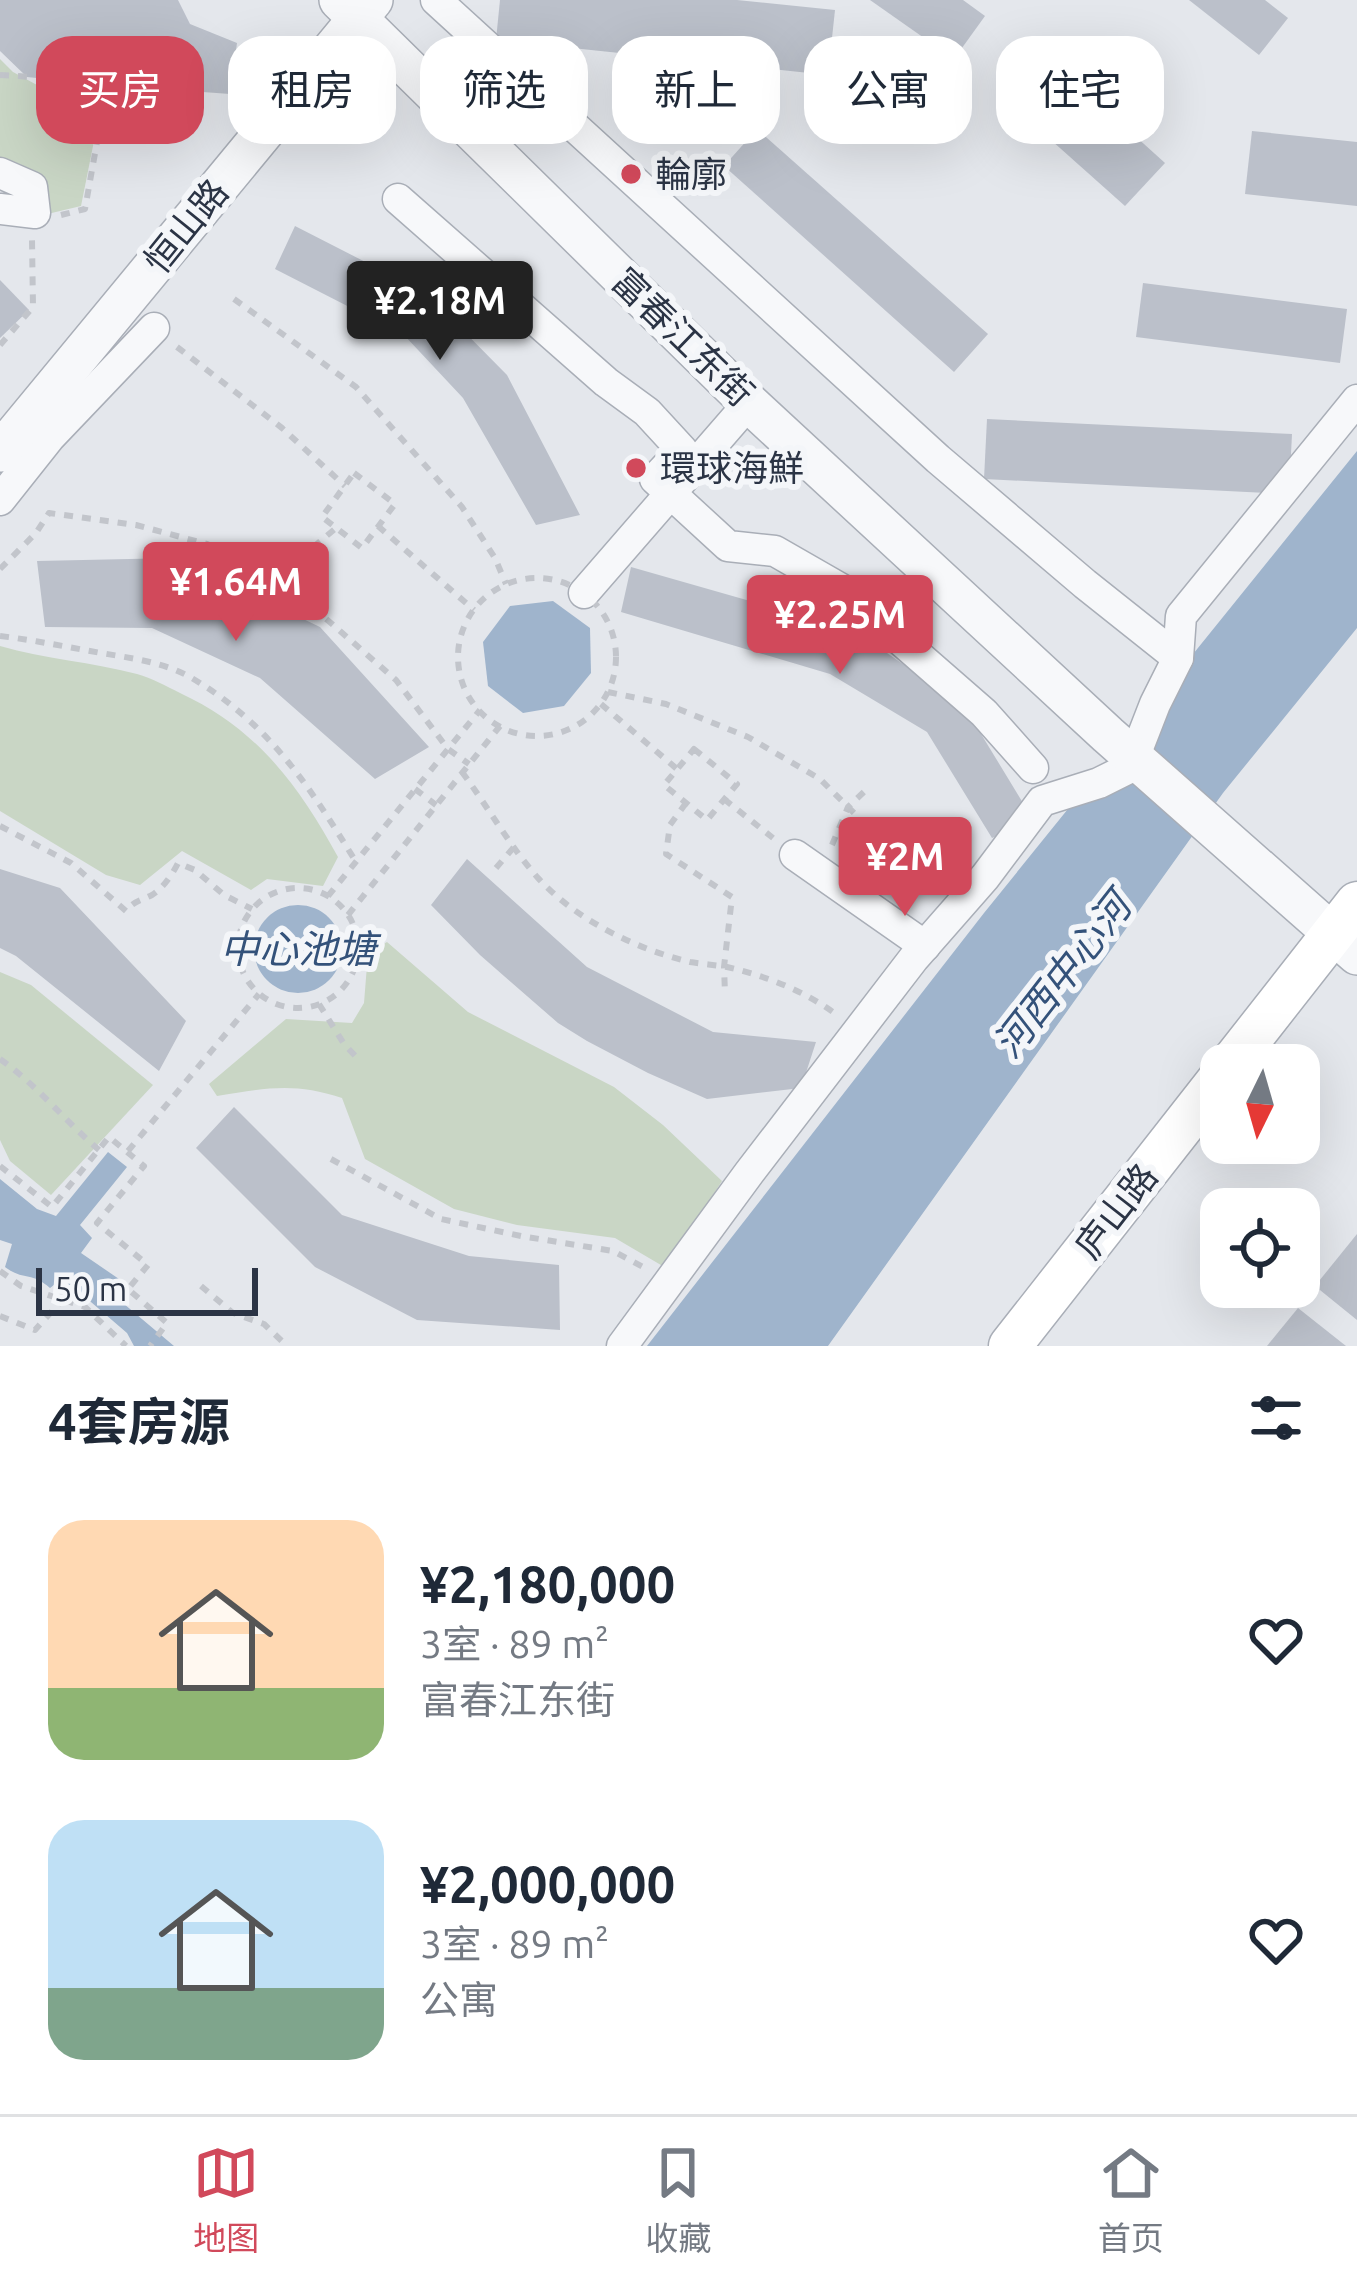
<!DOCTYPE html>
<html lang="zh">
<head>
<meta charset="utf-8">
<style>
	body { margin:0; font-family:Ubuntu,"Noto Sans SC",sans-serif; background:#f2f2f3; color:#1f2937; height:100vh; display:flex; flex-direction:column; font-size:45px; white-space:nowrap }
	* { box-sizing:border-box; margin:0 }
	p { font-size:39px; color:#747a83 }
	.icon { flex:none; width:66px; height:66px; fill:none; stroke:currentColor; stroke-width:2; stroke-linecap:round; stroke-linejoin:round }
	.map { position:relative; height:1346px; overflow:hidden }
	.drawer { display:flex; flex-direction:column; background:#fff; flex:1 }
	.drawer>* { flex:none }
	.hud { position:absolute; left:36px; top:36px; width:1287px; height:108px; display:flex; gap:24px }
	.needle { width:78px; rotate:185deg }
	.tools { position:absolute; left:1200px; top:1044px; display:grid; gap:24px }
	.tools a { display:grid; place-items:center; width:120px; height:120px; border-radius:24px; background:#fff; box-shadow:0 12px 48px #0002; font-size:60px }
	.scale { position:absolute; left:36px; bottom:30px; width:222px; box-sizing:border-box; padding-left:12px; border:6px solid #2b3445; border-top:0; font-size:33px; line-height:42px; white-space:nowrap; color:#2b3445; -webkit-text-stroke:9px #f4f6f9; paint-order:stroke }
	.price { position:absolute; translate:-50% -102px; padding:0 27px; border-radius:12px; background:#d1495b; color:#fff; font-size:39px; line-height:78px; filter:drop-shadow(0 3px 6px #0008) }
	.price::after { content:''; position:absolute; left:50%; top:72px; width:36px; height:27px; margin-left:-18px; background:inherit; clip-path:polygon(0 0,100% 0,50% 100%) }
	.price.current { background:#222; color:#fff }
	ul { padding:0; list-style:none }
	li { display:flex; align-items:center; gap:36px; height:300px; padding:0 48px }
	li span { display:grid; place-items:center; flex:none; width:336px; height:240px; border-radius:36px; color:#555 }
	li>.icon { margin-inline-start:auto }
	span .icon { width:144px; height:144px; fill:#fffc; stroke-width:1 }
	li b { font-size:51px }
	h2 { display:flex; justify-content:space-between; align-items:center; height:144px; padding:0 48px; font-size:51px }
	.tag { padding:0 42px; border-radius:36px; background:#fff; box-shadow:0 12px 48px #0002; font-size:42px; line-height:108px }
	.tag.current { background:#d1495b; color:#fff }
	.menu { display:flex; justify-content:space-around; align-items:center; height:168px; border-top:3px solid #e0e1e3; background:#fff; font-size:33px; color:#747a83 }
	.menu a { display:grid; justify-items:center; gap:6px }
	.menu .current { color:#d1495b }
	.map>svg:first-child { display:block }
	.green { fill:#c9d6c5 }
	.water { fill:#9fb4cc }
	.building { fill:#bbc0ca }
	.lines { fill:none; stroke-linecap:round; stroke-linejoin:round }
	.minor-casing { stroke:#a9aeb7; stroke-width:33 }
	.tertiary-casing { stroke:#a9aeb7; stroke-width:42 }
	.secondary-casing { stroke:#a9aeb7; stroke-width:45 }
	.path { stroke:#c2c5cb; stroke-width:6; stroke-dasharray:9 9; stroke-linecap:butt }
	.minor { stroke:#f7f8fa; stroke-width:30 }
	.tertiary { stroke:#f7f8fa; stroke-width:39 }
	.secondary { stroke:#fff; stroke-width:42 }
	.poi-dot { fill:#d1495b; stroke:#f4f6f9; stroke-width:4.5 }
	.labels { text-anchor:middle; stroke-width:12; stroke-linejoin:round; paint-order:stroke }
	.poi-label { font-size:36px; fill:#2b3445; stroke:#f4f6f9; text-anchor:start }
	.street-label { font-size:36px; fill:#2b3445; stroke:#f4f6f9 }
	.water-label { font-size:39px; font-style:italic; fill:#34527a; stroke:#f4f6f9 }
</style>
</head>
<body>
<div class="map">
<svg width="1357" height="1346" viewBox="0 0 1357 1346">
	<rect width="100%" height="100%" fill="#e4e7ec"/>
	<g class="green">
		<path d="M0,59L13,72L37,85L45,112L95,136L81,206L39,216L0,166Z"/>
		<path d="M0,646C45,659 92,662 137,674C152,678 166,686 180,693C257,729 298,784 338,857L323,886L267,879L251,890L182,851L140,885L106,875L0,811Z"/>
		<path d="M387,942L468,1012L614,1087L663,1125L722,1181L666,1268L615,1238L517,1225L454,1209L365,1159L342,1098C295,1082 265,1088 217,1096L209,1084L286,1019L352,1023L364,1003L368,953Z"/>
		<path d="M0,972L31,985L153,1085L51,1195L10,1161L0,1140Z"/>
	</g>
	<g class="water">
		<path d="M1357,451V628L1223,793L828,1346H647L984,913Z"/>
		<path d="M553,601L590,628L591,673L564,706L523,713L488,686L483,642L510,606Z"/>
		<circle cx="298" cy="949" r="44"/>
		<path d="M108,1152L127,1167L80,1225L92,1238L81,1253L119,1279L111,1293L174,1346H134L127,1333L84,1296L74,1295L59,1281L50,1288C31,1271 23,1281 5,1267L12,1244L0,1240V1179L37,1209L56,1216Z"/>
	</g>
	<g class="building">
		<path d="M0,0H178L190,24L237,43L230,94L189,91L201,105L160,133L143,119V135L74,129L72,119L53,118L56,80L27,77L0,51Z"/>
		<path d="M500,0H737L835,10L828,75L496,40Z"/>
		<path d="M870,0H963L985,16L954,59Z"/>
		<path d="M1189,0H1265L1288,18L1259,55Z"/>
		<path d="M1082,88L1165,163L1125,206L1042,132Z"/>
		<path d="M757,129L988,334L954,372L724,166Z"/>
		<path d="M1252,131L1357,142V206L1245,194Z"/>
		<path d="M295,226L426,293L507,375L580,515L536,525L463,398L404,335L275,269Z"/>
		<path d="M0,280L29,310L0,338Z"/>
		<path d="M1143,283L1347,309L1340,363L1136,337Z"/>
		<path d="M987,419L1292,434L1289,494L984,479Z"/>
		<path d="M175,558L320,627L429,747L375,779L260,678L152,628L45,627L37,561Z"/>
		<path d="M631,567L855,631L964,706L1034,821L992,838L927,732L830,674L621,612Z"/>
		<path d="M467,859L587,967L713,1032L816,1042L801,1088L707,1099L648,1073L587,1041L558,1023L480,955L431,905Z"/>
		<path d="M0,869L60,888L186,1021L159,1071L16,956L0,948Z"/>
		<path d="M234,1107L342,1215L469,1256L559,1265L560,1330L417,1320L315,1267L196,1148Z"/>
		<path d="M1357,1234V1320L1315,1286Z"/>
		<path d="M1298,1308L1346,1346H1267Z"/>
	</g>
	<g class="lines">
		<defs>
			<g id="minor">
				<path d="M436,0L938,459L1085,584L1178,658"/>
				<path d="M0,173L32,187L35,213L0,209"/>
				<path d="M398,199L606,382L647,412L682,450L655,479L728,546L775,551L843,590L984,713L1033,768"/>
				<path d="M0,500L50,437L154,328"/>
				<path d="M584,593L749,403"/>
				<path d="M1134,758L1155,704L1178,658L1181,616L1357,400"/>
				<path d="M795,855L925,946"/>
				<path d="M622,1346L749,1173L914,958L985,877L1042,801L1099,783L1139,763"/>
			</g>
			<g id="tertiary">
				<path d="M339,0L749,403L1108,735L1357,955"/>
				<path d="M0,452L373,0"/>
			</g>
			<g id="secondary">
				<path d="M1230,1065L1357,903"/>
				<path d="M1010,1346L1221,1077"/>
			</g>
		</defs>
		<use href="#minor" class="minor-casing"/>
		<use href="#tertiary" class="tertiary-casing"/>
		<use href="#secondary" class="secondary-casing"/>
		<g class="path">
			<path d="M0,75L33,77"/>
			<path d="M61,215L85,209L99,131"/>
			<path d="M234,299L356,387L462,507L495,558L506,584"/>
			<path d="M0,345L33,307L32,240"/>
			<path d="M177,347L282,428L345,486"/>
			<path d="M354,473L395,504L362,548L322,517Z"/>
			<path d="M378,526L474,610"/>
			<path d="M0,569L36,533L49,513L136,525L207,544L284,582L396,680L448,749L469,764"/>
			<circle cx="537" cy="657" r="79"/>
			<path d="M273,605L294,563L336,528"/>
			<path d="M0,636C34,640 67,647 101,653C131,658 163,662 190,677C269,723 310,787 356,862"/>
			<path d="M608,692L666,704L748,737L820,779L886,845L946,883"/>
			<path d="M601,704L677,769"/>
			<path d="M694,749L737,784L707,820L664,785Z"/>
			<path d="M462,772C488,807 509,845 538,878C576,920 636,949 690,962C702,964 715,965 727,967C766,976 805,991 837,1015"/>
			<path d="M415,789L436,805"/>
			<path d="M724,799L773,838"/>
			<path d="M686,803L670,825L666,854L732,897L724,967L725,993"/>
			<path d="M0,826L71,863L126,911C134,901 140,901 152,895C163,888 172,875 178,863L195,870L224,895L252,909"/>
			<path d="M832,845L848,807L867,789"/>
			<path d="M496,868L514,847"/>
			<circle cx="298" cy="948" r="60"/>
			<path d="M328,896L480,710"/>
			<path d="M348,915L500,726"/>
			<path d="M319,1004L344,1044L361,1062"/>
			<path d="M0,1059C37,1085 64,1120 99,1150"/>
			<path d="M128,1151L259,994"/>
			<path d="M331,1159L441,1219L521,1236L613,1251L645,1268"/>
			<path d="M0,1166L52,1207L109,1137L144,1166L97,1223L148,1265L128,1289L167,1323L150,1346"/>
			<path d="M0,1271L21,1286L85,1307L126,1346"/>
			<path d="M201,1286L233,1313L264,1324L287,1346"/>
			<path d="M0,1316L35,1330L62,1300"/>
		</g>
		<use href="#minor" class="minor"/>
		<use href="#tertiary" class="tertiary"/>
		<use href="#secondary" class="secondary"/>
	</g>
	<g class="poi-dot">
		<circle cx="631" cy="174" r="12"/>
		<circle cx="636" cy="468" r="12"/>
	</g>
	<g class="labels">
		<g class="poi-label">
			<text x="655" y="187">輪廓</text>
			<text x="660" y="481">環球海鮮</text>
		</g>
		<g class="street-label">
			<text transform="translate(186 226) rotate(-51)" y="13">恒山路</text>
			<text transform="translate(683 337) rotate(44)" y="13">富春江东街</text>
			<text transform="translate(1116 1211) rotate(-52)" y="13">庐山路</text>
		</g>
		<g class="water-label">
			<text x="298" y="963">中心池塘</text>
			<text transform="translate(1062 975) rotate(-52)" y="14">河西中心河</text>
		</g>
	</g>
</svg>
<div class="tools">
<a><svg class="needle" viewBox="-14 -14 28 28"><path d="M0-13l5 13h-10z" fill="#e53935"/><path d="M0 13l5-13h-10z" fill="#747a83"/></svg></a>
<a><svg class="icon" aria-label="locate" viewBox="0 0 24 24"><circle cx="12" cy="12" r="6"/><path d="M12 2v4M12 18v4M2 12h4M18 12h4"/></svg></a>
</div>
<div class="scale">50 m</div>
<b class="price current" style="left:440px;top:363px">¥2.18M</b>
<b class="price" style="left:236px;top:644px">¥1.64M</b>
<b class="price" style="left:840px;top:677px">¥2.25M</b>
<b class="price" style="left:905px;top:919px">¥2M</b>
<div class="hud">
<a class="tag current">买房</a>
<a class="tag">租房</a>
<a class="tag">筛选</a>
<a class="tag">新上</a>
<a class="tag">公寓</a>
<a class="tag">住宅</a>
</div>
</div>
<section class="drawer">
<h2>4套房源<svg class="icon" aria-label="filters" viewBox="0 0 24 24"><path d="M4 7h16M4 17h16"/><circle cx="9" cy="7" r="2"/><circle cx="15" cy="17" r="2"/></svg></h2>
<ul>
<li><span style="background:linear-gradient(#ffd9b3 70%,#8fb573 0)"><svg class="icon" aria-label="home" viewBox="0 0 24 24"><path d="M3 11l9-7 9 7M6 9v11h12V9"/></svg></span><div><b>¥2,180,000</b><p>3室 · 89 m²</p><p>富春江东街</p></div><svg class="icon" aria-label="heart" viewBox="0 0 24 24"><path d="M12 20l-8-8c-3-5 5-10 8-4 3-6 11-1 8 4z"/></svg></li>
<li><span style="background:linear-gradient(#bfe0f5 70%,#7fa58c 0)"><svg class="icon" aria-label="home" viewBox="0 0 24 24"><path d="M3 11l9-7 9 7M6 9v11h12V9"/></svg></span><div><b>¥2,000,000</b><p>3室 · 89 m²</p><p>公寓</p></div><svg class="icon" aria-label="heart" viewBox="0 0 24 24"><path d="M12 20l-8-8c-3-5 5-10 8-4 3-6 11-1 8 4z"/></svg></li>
</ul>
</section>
<nav class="menu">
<a class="current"><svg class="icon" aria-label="map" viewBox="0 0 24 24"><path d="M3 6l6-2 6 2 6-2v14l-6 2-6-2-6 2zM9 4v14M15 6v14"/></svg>地图</a>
<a><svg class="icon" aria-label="saved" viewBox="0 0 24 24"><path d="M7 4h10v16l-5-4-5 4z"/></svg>收藏</a>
<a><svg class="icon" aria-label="home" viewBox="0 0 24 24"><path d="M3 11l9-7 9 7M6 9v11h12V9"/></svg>首页</a>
</nav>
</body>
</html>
